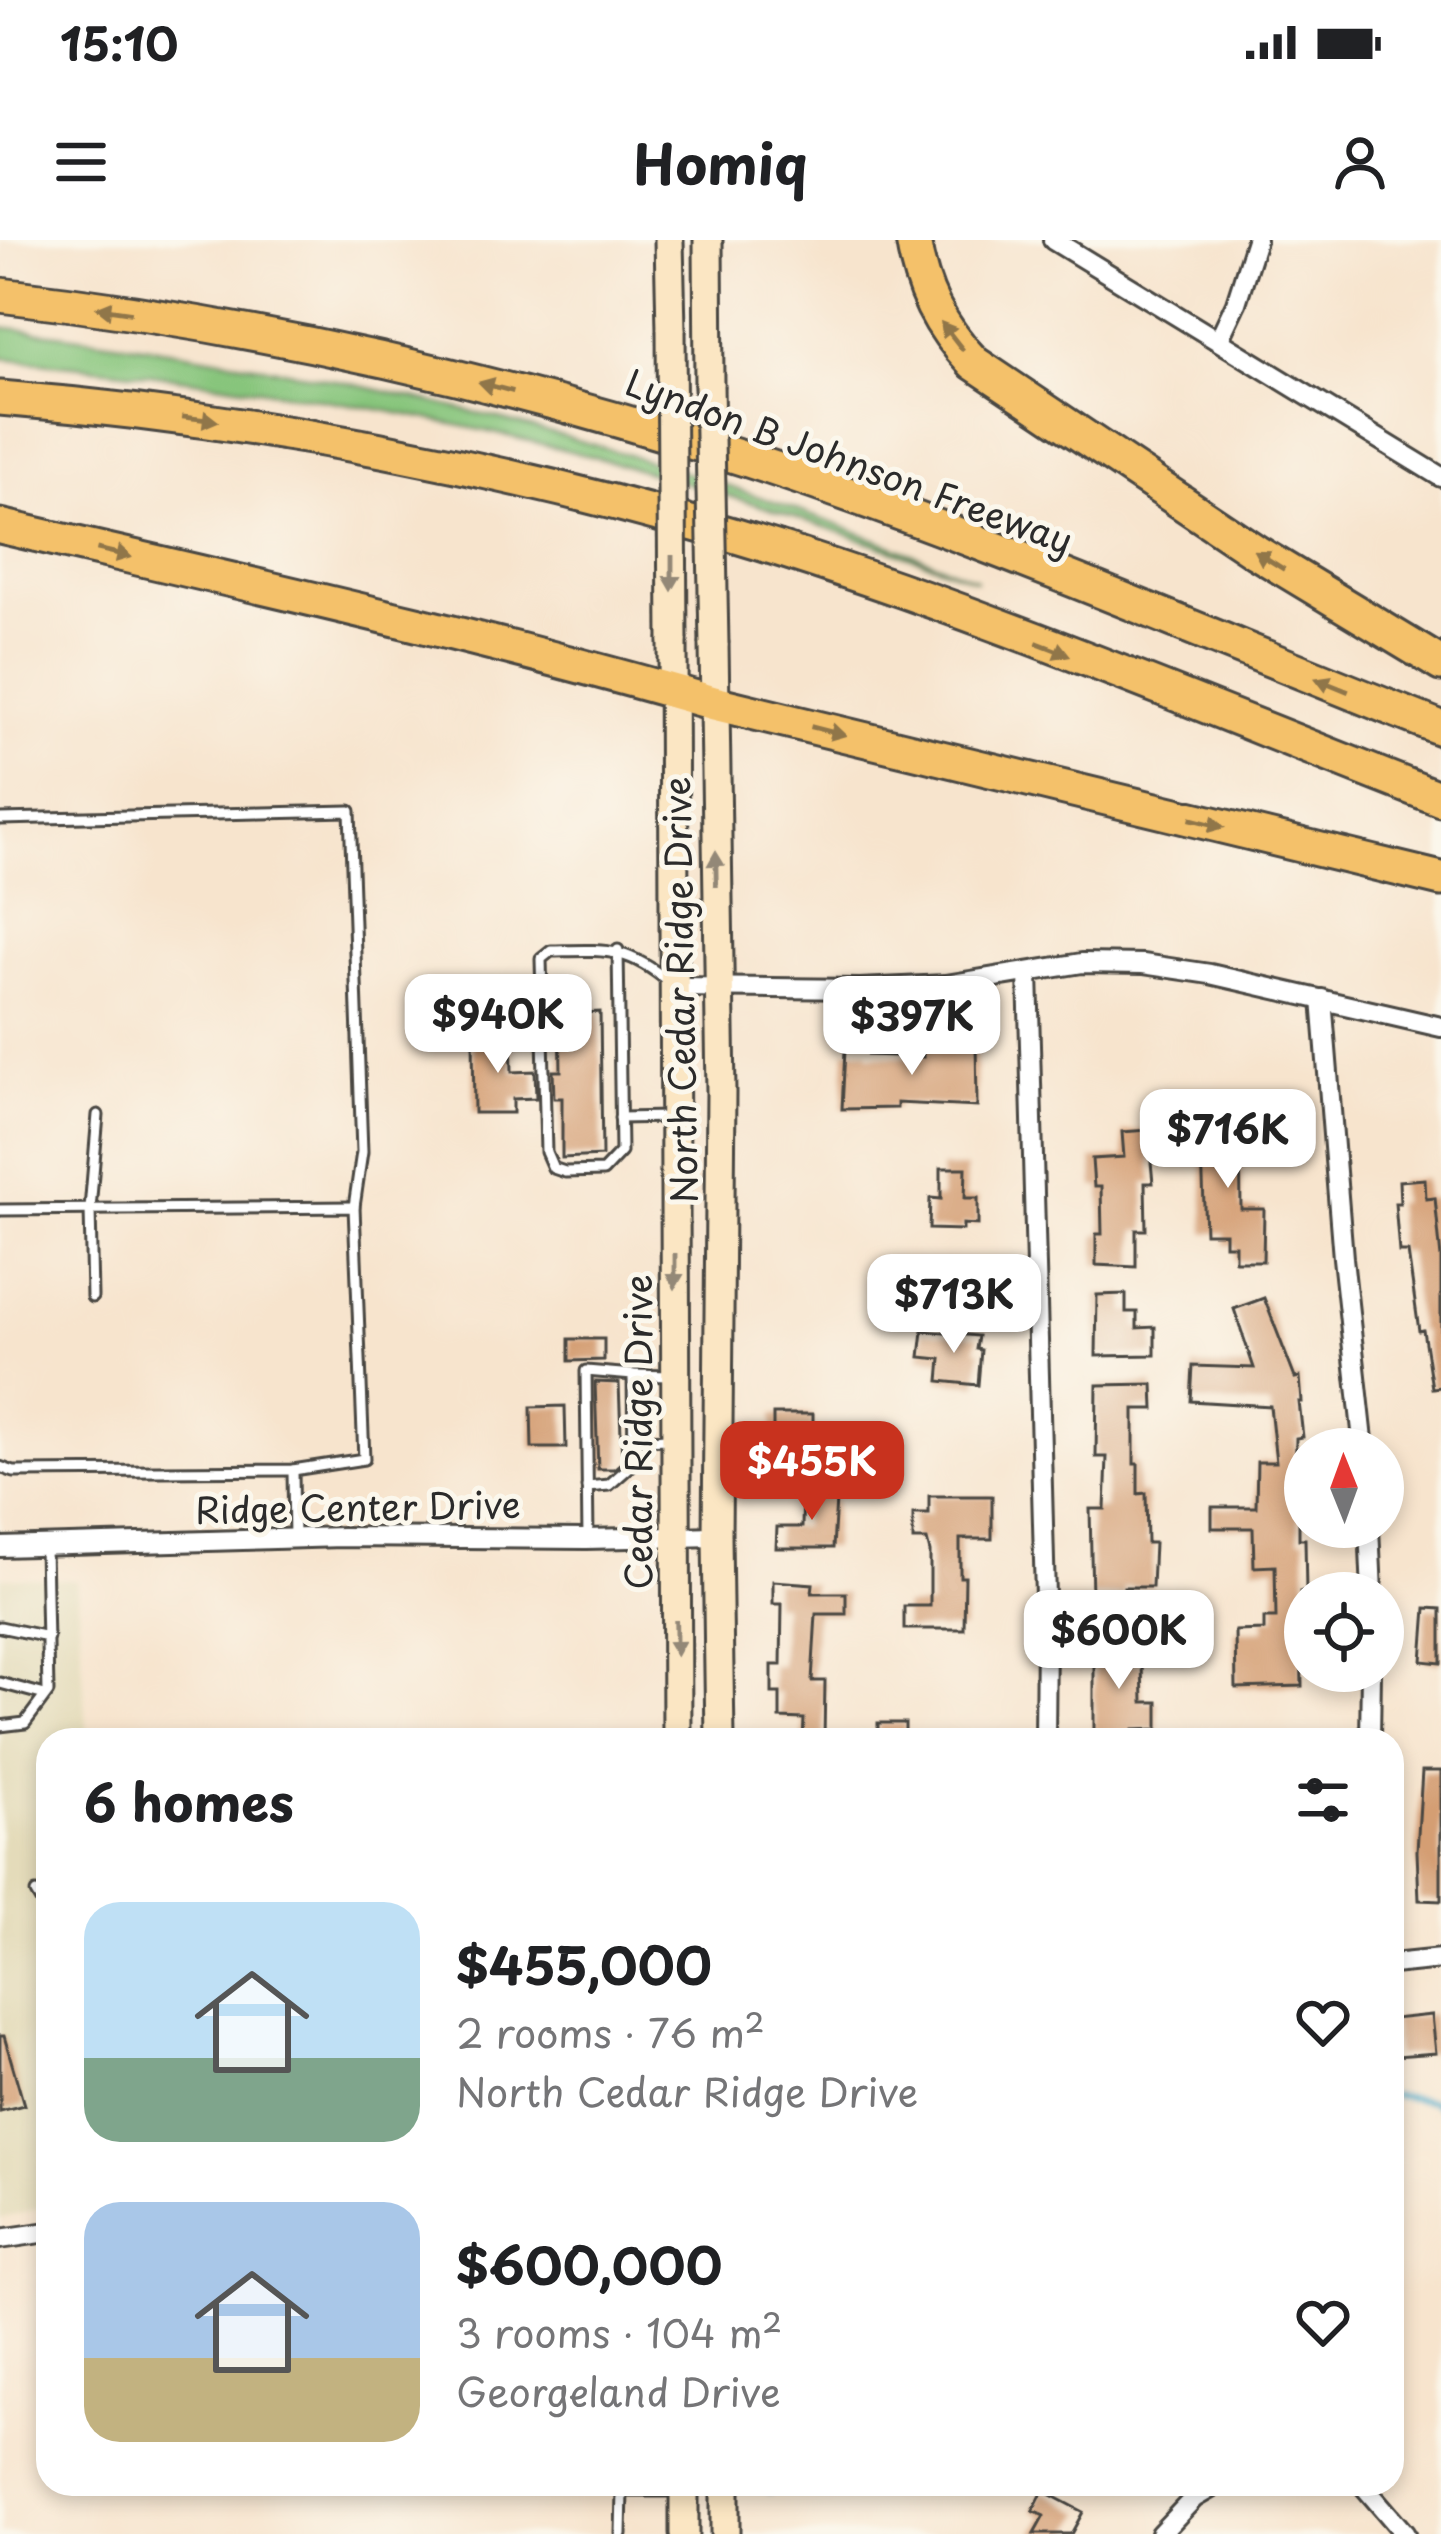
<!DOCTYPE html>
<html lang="en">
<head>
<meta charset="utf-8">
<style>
	body { margin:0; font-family:"Playpen Sans",sans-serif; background:#f6f6f6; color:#202124; height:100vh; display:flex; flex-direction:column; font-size:45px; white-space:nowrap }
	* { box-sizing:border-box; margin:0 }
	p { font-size:39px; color:#757577 }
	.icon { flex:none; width:66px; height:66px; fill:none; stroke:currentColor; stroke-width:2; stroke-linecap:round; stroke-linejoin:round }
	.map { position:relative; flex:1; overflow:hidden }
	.side { position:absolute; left:36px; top:1488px; width:1368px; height:768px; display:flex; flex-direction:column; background:#fff; border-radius:36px; box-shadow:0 6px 18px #0003 }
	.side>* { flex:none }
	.needle { width:78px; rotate:359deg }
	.tools { position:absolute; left:1284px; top:1188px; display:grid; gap:24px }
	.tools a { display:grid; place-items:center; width:120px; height:120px; border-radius:50%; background:#fff; box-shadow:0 6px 18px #0003; font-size:60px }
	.price { position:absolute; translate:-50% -102px; padding:0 27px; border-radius:24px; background:#fff; color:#222; font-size:39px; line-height:78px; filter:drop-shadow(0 3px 6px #0008) }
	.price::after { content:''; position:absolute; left:50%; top:72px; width:36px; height:27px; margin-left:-18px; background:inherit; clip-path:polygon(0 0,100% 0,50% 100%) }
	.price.on { background:#c8321e; color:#fff }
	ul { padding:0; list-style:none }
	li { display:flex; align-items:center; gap:36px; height:300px; padding:0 48px }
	li span { display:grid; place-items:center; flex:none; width:336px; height:240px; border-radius:36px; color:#555 }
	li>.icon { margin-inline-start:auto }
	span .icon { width:144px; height:144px; fill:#fffc; stroke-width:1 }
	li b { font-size:51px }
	h2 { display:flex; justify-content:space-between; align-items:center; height:144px; padding:0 48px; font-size:51px }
	.status { display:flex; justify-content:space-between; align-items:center; height:84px; padding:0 60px; background:#fff; direction:ltr }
	.status svg { height:33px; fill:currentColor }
	header { display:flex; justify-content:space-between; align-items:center; height:156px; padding:0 48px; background:#fff; font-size:54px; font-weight:700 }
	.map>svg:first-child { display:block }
	.built { fill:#e4dbba }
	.green { fill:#87c57c; stroke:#597854; stroke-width:3 }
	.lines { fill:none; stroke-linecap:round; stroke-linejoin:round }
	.stream { stroke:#47a9c7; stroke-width:6 }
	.building { fill:#d49e73 }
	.lane-casing { stroke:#4a4743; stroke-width:15 }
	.street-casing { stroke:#4a4743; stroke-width:24 }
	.secondary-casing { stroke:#4a4743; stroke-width:33 }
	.highway-casing { stroke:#4a4743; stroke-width:39 }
	.lane { stroke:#fff; stroke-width:9 }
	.street { stroke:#fff; stroke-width:18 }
	.secondary { stroke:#fbe6c3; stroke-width:27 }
	.highway { stroke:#f4c16a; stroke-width:33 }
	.secondary-bridge-casing { stroke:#4a4743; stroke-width:33; stroke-linecap:butt }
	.secondary-bridge { stroke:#fbe6c3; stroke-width:27 }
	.oneway { fill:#90764a }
	.oneway2 { fill:#938877 }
	.labels { text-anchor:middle; stroke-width:10; stroke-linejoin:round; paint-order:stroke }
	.street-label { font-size:36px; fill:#2b2b2b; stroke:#fbf7ec }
</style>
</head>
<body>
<div class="status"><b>15:10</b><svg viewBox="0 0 49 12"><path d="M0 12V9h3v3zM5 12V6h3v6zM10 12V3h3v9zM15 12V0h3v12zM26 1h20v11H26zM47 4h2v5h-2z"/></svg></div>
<header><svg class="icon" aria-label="menu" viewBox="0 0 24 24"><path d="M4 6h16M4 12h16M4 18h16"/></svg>Homiq<svg class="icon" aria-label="person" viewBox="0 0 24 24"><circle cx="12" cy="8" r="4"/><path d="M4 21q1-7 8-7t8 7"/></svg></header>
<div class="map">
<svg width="1441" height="2294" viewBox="0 0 1441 2294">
	<rect width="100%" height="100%" fill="#fbf7ec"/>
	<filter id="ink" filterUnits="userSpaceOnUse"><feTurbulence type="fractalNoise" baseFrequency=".00833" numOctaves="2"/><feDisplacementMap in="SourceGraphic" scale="24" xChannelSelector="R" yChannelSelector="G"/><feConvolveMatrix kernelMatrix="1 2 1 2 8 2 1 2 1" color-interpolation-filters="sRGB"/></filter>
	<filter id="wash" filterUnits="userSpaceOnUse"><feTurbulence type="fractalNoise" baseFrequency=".004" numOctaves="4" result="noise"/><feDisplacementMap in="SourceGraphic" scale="48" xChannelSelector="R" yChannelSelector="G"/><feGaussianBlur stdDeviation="2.7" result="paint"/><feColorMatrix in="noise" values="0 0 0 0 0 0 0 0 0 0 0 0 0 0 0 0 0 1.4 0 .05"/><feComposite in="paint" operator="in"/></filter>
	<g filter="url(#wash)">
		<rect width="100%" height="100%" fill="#f7e4cd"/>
		<path class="built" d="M0,1337L76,1341L88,1500H48V1966L0,1979Z"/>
		<path class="green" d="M0,87C336,125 665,209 977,340C851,295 724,251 594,217C400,167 200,136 0,118Z"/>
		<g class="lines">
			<g class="stream">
				<path d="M1392,1855L1433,1861L1441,1868"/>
				<path d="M769,2251L776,2244"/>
			</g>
		</g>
		<g id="blocks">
			<g class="building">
				<path d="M600,772L602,916L562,918V858H554L553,831H561L560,774Z"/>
				<path d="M511,794L512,832L535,831L536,858L513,859V873H474L473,795Z"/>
				<path d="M976,802L977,867L897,863V868L842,869L845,810L868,811V815L923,817V803Z"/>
				<path d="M1233,874V897H1240L1241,969H1264L1263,1021H1235V1005H1225V993H1205L1201,885L1213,875Z"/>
				<path d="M1148,890L1153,943H1145L1146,990H1136V1027L1096,1025V994H1102L1101,947H1094L1092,919L1124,917L1122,892Z"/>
				<path d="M941,928H966L965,958H978V985L963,984V990L929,989L930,958L941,959Z"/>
				<path d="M1425,939L1426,959L1435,958L1441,1018V1147L1432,1148L1423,1090L1419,1091L1408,1012H1399L1395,963H1400L1399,941Z"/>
				<path d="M1126,1054V1072H1137V1088L1155,1087V1115L1096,1116L1097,1055Z"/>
				<path d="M1264,1058L1295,1138L1300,1137L1302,1162H1299L1303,1197L1296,1198L1295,1253H1299V1299H1305L1306,1352H1300L1302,1446L1236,1448L1235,1391L1264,1390V1378H1276L1275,1326L1254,1327L1253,1288H1212V1267H1256L1257,1222H1276L1270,1166L1191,1161L1193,1126L1254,1128L1234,1069Z"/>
				<path d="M923,1091L978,1096L976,1109L981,1110L978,1145L939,1141L941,1119L920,1117Z"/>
				<path d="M569,1099H604V1120L569,1121Z"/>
				<path d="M595,1142L619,1143L622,1222L614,1229H598Z"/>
				<path d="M1153,1144L1154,1169H1134V1224H1138V1254L1146,1253L1147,1303H1154L1152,1347H1124V1355L1092,1356L1090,1269H1105L1107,1217H1096L1097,1145Z"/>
				<path d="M565,1166L566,1208H532L531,1167Z"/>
				<path d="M773,1174H813V1189H832V1214H813V1225H773Z"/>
				<path d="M803,1249H831V1260L836,1259L833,1308H776L777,1287H802Z"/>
				<path d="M929,1256H992V1299H960V1337H965L964,1389H904V1366H930V1312L927,1300H913V1274H929Z"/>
				<path d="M773,1341L813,1344L812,1353H846V1374H816L812,1441H825L824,1500H803L804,1479L780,1478V1453H772V1425H781L782,1364H773Z"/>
				<path d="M1426,1368L1441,1369V1423L1422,1421Z"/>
				<path d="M1124,1391V1423H1142L1143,1462H1158V1489L1134,1490V1500H1094V1392Z"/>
				<rect x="878" y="1483" width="27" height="17"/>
				<path d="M1422,1531H1441V1661L1419,1660L1417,1611Z"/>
				<path d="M1432,1775L1436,1813L1396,1816L1393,1779Z"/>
				<path d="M0,1796H4L24,1865L0,1871Z"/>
				<path d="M1043,2251L1083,2272L1071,2294H1034L1044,2276L1033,2271Z"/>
			</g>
		</g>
	</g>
	<g filter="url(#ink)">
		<use href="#blocks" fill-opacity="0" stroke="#4a4743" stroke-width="3"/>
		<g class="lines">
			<defs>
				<g id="lane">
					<path d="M0,579L350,571L362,912L354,967"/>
					<path d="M618,710L621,912L603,931L565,932L553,928L546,912L541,719L551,711C605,710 627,706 670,743"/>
					<path d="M620,878L669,877"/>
					<path d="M0,970L354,967L364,1219L293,1230L14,1232L0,1227"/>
					<path d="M92,1057L90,969L98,875"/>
					<path d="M635,1200L672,1199"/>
					<path d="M293,1230L294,1299"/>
					<path d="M587,1247L609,1245L634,1223L633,1135L670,1136"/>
					<path d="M588,1299L586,1131L633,1135"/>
					<path d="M0,1387L48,1397"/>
					<path d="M0,1443L45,1455"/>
					<path d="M0,1486L25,1483L48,1452L45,1307"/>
					<path d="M36,1653L48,1673"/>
					<path d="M621,2294L622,2251H678"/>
				</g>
				<g id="street">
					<path d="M1053,0L1441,237"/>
					<path d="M1219,99L1236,63L1256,0"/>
					<path d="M1028,732L1046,1394L1045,1500"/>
					<path d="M674,747L860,749L946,745L1082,723L1143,724L1210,734L1441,787"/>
					<path d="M1322,759L1343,1018L1364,1209"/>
					<path d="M1369,1287L1372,1353"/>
					<path d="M0,1307L342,1297L586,1299L717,1296"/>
					<path d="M1370,1500L1371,1431"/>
					<path d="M1392,1724L1441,1719"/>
					<path d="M0,1999L48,1992"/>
					<path d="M1362,2244L1405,2294"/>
					<path d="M1160,2294L1194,2258L1218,2244"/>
				</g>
				<g id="secondary">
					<path d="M669,0L671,90"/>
					<path d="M708,0L709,145"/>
					<path d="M673,400L677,1500"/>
					<path d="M714,404L721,852L717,1296L720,1500"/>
					<path d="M684,2244V2294"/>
					<path d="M725,2294V2244"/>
				</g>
				<g id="highway">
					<path d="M913,0C921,50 939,86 974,123L1256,312L1441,424"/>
					<path d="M0,55C253,84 503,141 745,219C981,296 1210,397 1441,488"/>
					<path d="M0,158C249,178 493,225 733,295C971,366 1209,469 1441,559"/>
					<path d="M0,286C239,342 479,395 714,463L1441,639"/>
				</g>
			</defs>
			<use href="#lane" class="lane-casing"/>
			<use href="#street" class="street-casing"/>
			<use href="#secondary" class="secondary-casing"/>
			<use href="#highway" class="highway-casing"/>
			<use href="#lane" class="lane"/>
			<use href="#street" class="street"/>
			<use href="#secondary" class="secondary"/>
			<use href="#highway" class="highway"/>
			<defs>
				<g id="secondary-bridge">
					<path d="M671,90L673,400"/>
					<path d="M709,145L714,404"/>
				</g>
			</defs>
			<use href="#secondary-bridge" class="secondary-bridge-casing"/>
			<use href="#secondary-bridge" class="secondary-bridge"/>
		</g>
		<defs><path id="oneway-solid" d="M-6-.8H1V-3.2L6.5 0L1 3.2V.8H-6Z" transform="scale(3)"/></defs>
		<g class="oneway">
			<use href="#oneway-solid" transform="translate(114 70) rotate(-172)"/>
			<use href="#oneway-solid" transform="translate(952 96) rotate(-128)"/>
			<use href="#oneway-solid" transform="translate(496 147) rotate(-165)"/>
			<use href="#oneway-solid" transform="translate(200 179) rotate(7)"/>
			<use href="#oneway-solid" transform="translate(114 313) rotate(13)"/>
			<use href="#oneway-solid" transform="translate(1269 320) rotate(-148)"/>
			<use href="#oneway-solid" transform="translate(1053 409) rotate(21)"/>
			<use href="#oneway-solid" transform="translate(1332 445) rotate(-158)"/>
			<use href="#oneway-solid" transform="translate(828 491) rotate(14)"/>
			<use href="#oneway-solid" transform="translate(1207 583) rotate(14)"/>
		</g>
		<g class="oneway2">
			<use href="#oneway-solid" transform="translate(672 333) rotate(90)"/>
			<use href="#oneway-solid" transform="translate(716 629) rotate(-91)"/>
			<use href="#oneway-solid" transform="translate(675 1031) rotate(90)"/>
			<use href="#oneway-solid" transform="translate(676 1398) rotate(89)"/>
		</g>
	</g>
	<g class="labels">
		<g class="street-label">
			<text transform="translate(849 222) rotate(20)" y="13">Lyndon B Johnson Freeway</text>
			<text transform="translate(681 750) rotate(-91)" y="13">North Cedar Ridge Drive</text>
			<text transform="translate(639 1192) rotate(-90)" y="13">Cedar Ridge Drive</text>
			<text transform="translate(358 1268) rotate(-1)" y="13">Ridge Center Drive</text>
		</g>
	</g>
</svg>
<div class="tools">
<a><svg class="needle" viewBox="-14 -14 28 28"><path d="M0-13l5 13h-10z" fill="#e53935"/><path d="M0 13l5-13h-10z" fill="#757577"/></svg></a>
<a><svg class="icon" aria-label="locate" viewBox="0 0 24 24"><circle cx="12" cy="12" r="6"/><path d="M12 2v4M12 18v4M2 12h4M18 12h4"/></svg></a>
</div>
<b class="price" style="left:498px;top:836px">$940K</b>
<b class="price" style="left:912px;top:838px">$397K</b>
<b class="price" style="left:1228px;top:951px">$716K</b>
<b class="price" style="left:954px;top:1116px">$713K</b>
<b class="price on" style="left:812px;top:1283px">$455K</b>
<b class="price" style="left:1119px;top:1452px">$600K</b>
<section class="side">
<h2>6 homes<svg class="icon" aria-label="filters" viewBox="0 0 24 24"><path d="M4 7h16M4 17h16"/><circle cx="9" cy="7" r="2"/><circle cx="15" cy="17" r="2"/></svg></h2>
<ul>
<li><span style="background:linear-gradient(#bfe0f5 65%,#7fa58c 0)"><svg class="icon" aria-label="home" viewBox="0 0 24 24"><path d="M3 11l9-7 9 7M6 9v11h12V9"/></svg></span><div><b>$455,000</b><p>2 rooms · 76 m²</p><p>North Cedar Ridge Drive</p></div><svg class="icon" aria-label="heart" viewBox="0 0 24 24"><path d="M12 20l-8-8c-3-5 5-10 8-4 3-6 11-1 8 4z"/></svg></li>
<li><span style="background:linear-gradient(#a9c7e8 65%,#c2b280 0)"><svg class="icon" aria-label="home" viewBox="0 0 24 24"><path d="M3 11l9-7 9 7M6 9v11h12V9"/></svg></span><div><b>$600,000</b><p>3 rooms · 104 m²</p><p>Georgeland Drive</p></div><svg class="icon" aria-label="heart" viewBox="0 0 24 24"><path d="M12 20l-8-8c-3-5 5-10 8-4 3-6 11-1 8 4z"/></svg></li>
</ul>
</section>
</div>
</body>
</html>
